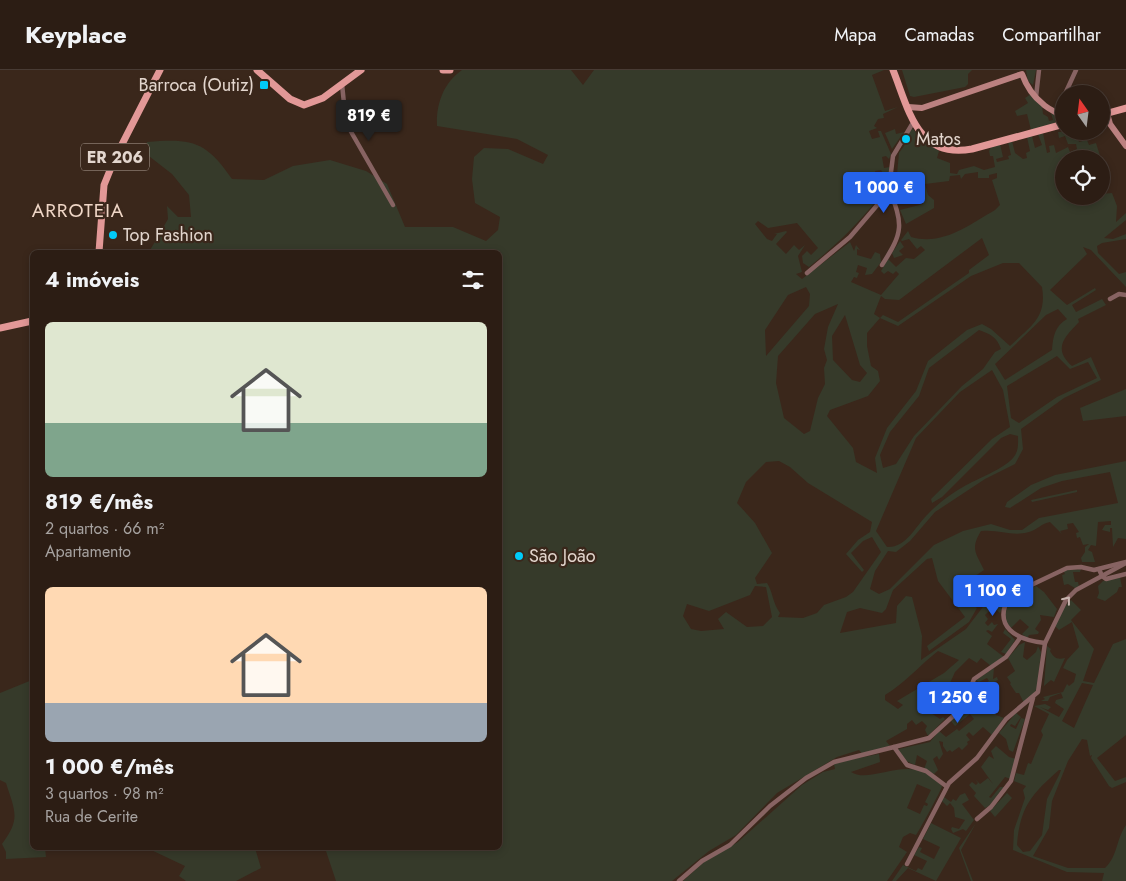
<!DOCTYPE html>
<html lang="pt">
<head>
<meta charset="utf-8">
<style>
	body { margin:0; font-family:Jost,sans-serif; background:#34261d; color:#f1f3f6; height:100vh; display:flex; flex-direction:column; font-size:19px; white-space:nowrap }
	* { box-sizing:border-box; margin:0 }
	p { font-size:16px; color:#a6a2a0 }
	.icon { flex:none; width:28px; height:28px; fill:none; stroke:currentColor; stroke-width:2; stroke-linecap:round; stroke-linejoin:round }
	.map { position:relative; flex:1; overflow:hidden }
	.drawer { position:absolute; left:30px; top:180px; width:472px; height:600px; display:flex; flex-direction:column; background:#2c1d14; border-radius:8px; box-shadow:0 2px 8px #0003,0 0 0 1px #483b34 }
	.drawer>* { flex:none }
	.needle { width:32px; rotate:346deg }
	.controls { position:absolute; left:1055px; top:15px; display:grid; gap:10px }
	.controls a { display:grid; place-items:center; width:55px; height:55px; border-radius:50%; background:#2c1d14; box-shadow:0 2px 8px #0003,0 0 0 1px #483b34; font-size:25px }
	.price { position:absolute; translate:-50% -42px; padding:0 11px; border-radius:5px; background:#2563eb; color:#fff; font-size:16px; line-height:32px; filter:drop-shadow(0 1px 2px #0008) }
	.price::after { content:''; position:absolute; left:50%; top:30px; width:15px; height:11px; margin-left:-8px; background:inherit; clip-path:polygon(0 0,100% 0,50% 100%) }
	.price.current { background:#222; color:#fff }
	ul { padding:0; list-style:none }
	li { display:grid; align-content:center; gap:10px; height:265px; padding:0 15px }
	li span { display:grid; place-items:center; height:155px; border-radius:8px; color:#555 }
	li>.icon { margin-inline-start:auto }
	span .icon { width:90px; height:90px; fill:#fffc; stroke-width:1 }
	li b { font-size:21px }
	h2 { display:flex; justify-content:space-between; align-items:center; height:60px; padding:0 15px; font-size:21px }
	header { display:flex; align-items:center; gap:30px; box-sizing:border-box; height:70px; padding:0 25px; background:#2c1d14; border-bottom:1px solid #483b34 }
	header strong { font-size:24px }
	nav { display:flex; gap:28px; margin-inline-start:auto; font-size:18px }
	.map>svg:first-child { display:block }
	.green { fill:#363a2a; fill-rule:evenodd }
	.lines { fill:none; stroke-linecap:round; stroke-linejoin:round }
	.street { stroke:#876362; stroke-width:4.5 }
	.secondary { stroke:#bb8180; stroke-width:6 }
	.primary { stroke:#e29897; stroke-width:7 }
	.oneway { stroke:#c7b4ae }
	.poi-dot { fill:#00cbf9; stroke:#3a271b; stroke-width:2 }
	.labels { text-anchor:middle; stroke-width:4.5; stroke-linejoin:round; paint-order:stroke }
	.shield { fill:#3a271b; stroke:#b0a298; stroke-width:1 }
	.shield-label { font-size:16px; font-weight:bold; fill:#e3d6ce }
	.poi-label { font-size:18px; fill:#e3d6ce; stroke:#3a271b; text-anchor:start }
	.neighbourhood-label { font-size:19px; letter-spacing:1px; fill:#efd6c6; stroke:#3a271b }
</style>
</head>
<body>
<header>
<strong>Keyplace</strong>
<nav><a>Mapa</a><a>Camadas</a><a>Compartilhar</a></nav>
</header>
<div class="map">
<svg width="1126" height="811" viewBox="0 0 1126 811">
	<rect width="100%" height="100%" fill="#3a271b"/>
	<g class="green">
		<path d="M462,0H571L583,15L594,0H884L872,5L885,41L898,37L883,44L884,48L878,49L874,56L877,58L869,61L872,69L880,67L878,61H881L891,84L889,89L886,86L882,87L884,98L890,97L888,111L881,100L875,101L878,112L887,117C863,149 840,172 809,197L803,193L802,186L807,181L811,185L818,178L797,153L768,158L758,151L755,154L767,169L772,171L777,164H774L786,161L787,162L776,174L786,184L794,175L799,180L805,175L798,186L802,202L796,204L802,209L850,172L854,181L856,175L860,180L857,179V185L871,189L875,182L880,184L881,192L872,204L865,205L867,198L858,195L856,202L859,203L857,208L854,207L851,212L881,225L899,204L896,201L893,204L888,201L884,204L881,201L888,189L896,197L906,188L914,189L925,180L921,176L917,179L909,169L902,171L901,170L908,161L911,167C943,176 969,155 995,140L1000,135L992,110L997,108V103L989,105V108H978V102L965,104L961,109L960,105L950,106L949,111L925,114L928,125L934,130V138L906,154L900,140L923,134L919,115L894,119L892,106L897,104L899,83L909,69L905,66L911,59H913L921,69L939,81L937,88L950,93V103L957,104L959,100L974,96L984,100L995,97L993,86H990L989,81L991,77L1000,74L1003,87L996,89L997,92L1009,89L1008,86L1011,85L1008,72L1012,71L1015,83L1023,89L1027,88L1026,83L1030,81L1027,67L1032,66L1035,78L1042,75L1038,64L1043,63L1047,83L1050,82L1049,76L1054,75L1056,83L1068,77L1070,82L1077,79L1076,74H1068L1065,66L1059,68L1058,62L1086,61L1076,64L1079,72L1087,70L1089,75L1096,73L1101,89H1064V126H1101V124L1112,123L1117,136L1116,152L1126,143V150L1104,168L1113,169L1126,164V169L1102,173L1097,176L1098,183L1119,204L1126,202V217L1091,180L1083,177L1087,184L1050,220L1067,235L1095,218L1096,220L1072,235L1076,242L1102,229L1106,235L1078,249L1079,252C1065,267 1052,278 1072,296L1091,287L1101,310L1064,328L1021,359L1023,379L1015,394L985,409L935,442L910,471L896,482L888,481L875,501L870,519L879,524L890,519L934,475L963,461L991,454L1010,460H1022L1039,448L1118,433L1110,402L1062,411L1041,418L1010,438L1005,437L1007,432L1031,415L1055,405L1126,391V469L1118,468L1113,477L1112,458H1110V462L1102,460L1105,455H1111V451L1098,452L1096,476L1091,475L1088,480L1092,482L1095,492H1082L1081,488L1085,482V477L1089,474L1083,475L1080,467L1077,468L1076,463L1079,462L1073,453L1067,454L1068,459L1060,461L1062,464L1050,452C1042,453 1037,460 1029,462C1012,467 1000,459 981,461C970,479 976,483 984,500L963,514L968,530L977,538L969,552L929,581L927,576L965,547L938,511L932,488L927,489L893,520L886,539L882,543L860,538L847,542L840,563L896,553L897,536L906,526L912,527L922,566L921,590L966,559L989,529L1006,524L1007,527L1000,543L993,537L985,545L988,549L985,553L988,556L992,552L994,555L998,554L992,562L988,560L986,561L992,566L987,574L1004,587L991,596L981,588L977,593L969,588L955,602L950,613L957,618L956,621L968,619C966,628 963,635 956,641L950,632L931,643L940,649L943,647L945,649L928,666L925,660L927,656L922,651L916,655L912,650L907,654V659L886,671L890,676L863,685L859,680L837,687L777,723L736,765L709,781L672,811H336L325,778H500V182H149L168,149L167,136L178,147H191L189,125L172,104L145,83L147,72C192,68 206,71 232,109L264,110L293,96L330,90L366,101L387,114L405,157H453L486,171L498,160L500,147L475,133L472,109L474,87L484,78L508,79L543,94L548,85L517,69L437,56C436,35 443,13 462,0ZM982,168L989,185L969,200V203L898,252L883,245L880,248L874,244L881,226L885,229L899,230ZM1003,193H1019L1042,217C1047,248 1031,256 1010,276L991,259L982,254L967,260L928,291L916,321L887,358L875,388L877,403L856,392L853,378L827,346L830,340L868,326L880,311L878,301L871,296L867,276V263L880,248L898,256L971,206ZM806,217L810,224L809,236L766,286L765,260L788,225ZM838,234L828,257L824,279L827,290L824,298L825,314L818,328L810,361L804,364L784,348L776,313L778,286L815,244ZM1058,239L1067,249C1055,256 1053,266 1052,280L1005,310L995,294L1046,245ZM845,245L860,295L867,303L860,312L852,310L833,290L832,266ZM979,260C990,264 997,267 1001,279L995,282L983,299L962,316L914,366L896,394L883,398L880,385L890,362L919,326L929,298ZM1057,286L1070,299L1088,292L1097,308L1057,327L1019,353L1011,348L1007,316ZM992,300L1003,320L1010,357L992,369L931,429L932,433L942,427L1001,368L1010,364L1018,366C1018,374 1019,381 1013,388C1004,399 976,409 963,417C951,424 937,434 927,445C915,457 906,478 887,477L876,461L916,368L960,322ZM779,391L790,397L808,413L872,452L870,462L858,470L846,484L862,502L864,500L851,483L863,471L872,467L881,482L853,522L846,527L824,535L817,543L803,548L778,547L780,543C772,532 773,522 767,513L757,514L755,508L772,483L755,453L737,433L746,412L766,392ZM755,516L766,517L772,547L763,556L747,557L726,542L718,549L724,559L701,561L691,559L683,546L687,534L709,541L750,525ZM938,581L959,590L944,603L897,631L903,635L898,639L885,630V625C905,613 920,595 938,581Z"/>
		<path d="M902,0H972L968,4V14L965,17L914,27L910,26Z"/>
		<path d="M1026,0H1036L1033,15L1028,11Z"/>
		<path d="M1031,24L1042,36L1043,44L1048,47L1049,51L1053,50L1051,43L1057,46L1055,54L1031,60L1027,44L1017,46L1015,41L1028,33L1025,28Z"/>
		<path d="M895,59L896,64L904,62L892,79L885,63Z"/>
		<path d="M900,171L904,177L899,181L903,185L894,188L892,183Z"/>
		<path d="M1126,319V346L1083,351L1080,338Z"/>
		<path d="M1077,420V422L1032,432L1031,430Z"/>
		<path d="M1081,499L1080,502H1073L1075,512H1078L1079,516L1075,518L1068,514L1064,515L1062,505L1065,504L1063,500Z"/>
		<path d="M1120,507L1122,517H1119L1117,522L1105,531L1097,528L1099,523L1098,516L1103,511Z"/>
		<path d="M1036,516L1044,522L1057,539L1054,547L1040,545L1041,550L1035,559L1039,562L1038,564L1029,565L1027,568L1022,564L1029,557L1020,549L1011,558L1007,555C998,531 1019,523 1036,516Z"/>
		<path d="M1071,530L1081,540L1071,550L1094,579L1083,611L1094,613L1113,574L1126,569V665L1097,688L1115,711L1126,707V712L1112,718L1109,716L1091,688L1092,685L1090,686L1087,670L1082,669L1068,691L1052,731L1049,758L1033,786L1068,798H1105C1118,786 1116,769 1126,755V811H1102L1104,803L1067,802L1013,780L1014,760L1025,728L1023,720L1026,716L1014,711L1016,703L1024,705L1028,693L1031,694L1043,665L1041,661L1049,644L1034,636L1045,634L1051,637L1048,640L1040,637L1059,647L1064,639L1055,633L1056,630L1063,628L1061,623L1050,627L1048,631H1041L1045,629L1043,627L1063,622L1067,614L1069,616L1074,612L1076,604L1063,598L1067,590L1079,577L1072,552L1059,560L1055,556L1062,540ZM1082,613L1093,615L1074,658L1062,651ZM1059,700H1061L1059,705L1047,729L1042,765L1030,781L1023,782L1017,775C1020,736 1032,724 1059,700Z"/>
		<path d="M1005,559L1015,570L1006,584L1001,582L1011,569L1003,563Z"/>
		<path d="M1025,572L1023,587L1027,590L1036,582L1038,576L1041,582L1037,618L1035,623L1024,633L1019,623H1016L1010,614L1011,613L1007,607L1015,601L1008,588L1019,575Z"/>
		<path d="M1047,576L1051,579L1050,581C1054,588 1057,590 1065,588L1054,612L1051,610L1044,616Z"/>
		<path d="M994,598L993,609L997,607L998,610L992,613L997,617L981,633L985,637L993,631L996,633L992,638L996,645L1004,648L992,665L983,657L973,666L969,662L966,665L970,670L967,672L968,674L962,680L959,677L952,682L950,680L947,682L943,676V672L939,671L943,684L939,690L937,686L933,689L938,700L934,704L924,699L927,691L917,685L915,695L904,690L898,680L899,679L930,672L939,661L946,667L957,659L959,661L974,649L970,644L955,656L951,651L968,634L978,644L984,639L971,626L973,613L981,616L989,611L987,608L979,612L976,610Z"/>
		<path d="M32,610V778H47H45L46,787L6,789V782L2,774C21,749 15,741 6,713L0,710V623Z"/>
		<path d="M1016,643L1021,647L1015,656L1011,654L1010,656L1016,659L1021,648L1025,649L1013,682L1009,680L1006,669L999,663Z"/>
		<path d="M996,676L1009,687L1016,689L1011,709L1005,707L989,727L991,728L1000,717H1006L989,736L985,738L974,726L976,723L969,715L972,712L976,715L978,713L975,709L980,714L988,708L993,714L981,697L989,686L994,689L991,681Z"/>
		<path d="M879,684L880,692L851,702C872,716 913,679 942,716C942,719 918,763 916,765L910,763L903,767L899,777L907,782L887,811H683L704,792L738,772L802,715L823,702L835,699L834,694L838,692ZM917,714L931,720L925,732L928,734L927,736L924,735L920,744L907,738Z"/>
		<path d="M965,723L969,730L962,734L974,750L966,761L963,759L953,763L951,759L952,757L959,759L965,750L955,747L954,738L950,733L947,736L941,730L944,727L951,732L953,729L956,731L960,725Z"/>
		<path d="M1007,723L1012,728L995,747L990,741Z"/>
		<path d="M931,753L961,768L936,811L908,798L896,811H892L903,795L916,801L918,798L922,800L927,791L914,785L919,777L922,778L920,782L934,789L940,777L923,769Z"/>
		<path d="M976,753L961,780L973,811H971L959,778Z"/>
		<path d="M147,778H255L261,798L236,811H186L179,806L185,796Z"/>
	</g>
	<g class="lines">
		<g class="street">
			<path d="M342,14L346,53L393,135"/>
			<path d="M1065,24L1076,0"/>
			<path d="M1036,27L1039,0"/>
			<path d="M1063,48L1064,32"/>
			<path d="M882,195C904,161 903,155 889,118"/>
			<path d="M807,203L850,167L885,126L889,118L893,86L914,51"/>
			<path d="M1110,229L1119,224L1126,225"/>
			<path d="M1099,499L1102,506L1106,509L1126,504"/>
			<path d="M1045,573C1017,570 991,557 1010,525L1067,498L1081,497L1094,500L1126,492"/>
			<path d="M946,716L926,701L907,695L894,677L929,668L963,637L974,609L1006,587L1020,568"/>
			<path d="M977,749L991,737L1011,711L1033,628"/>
			<path d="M907,794L949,713L977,688L1006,649L1038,622L1045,573L1066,530L1076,520L1126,493"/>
			<path d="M679,811L702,791L730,775L770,736L806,708L834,692L894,677"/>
		</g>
		<g class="secondary">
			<path d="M908,37L922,38L1022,4C1026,15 1034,27 1043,34C1050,41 1061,42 1064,53"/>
			<path d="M1107,43L1110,54L1126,76"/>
		</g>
		<g class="primary">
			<path d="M257,0L290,29L304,35L323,28L361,0"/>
			<path d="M443,0H450"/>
			<path d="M893,0C909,40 917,89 972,79L1064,54"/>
			<path d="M1101,45L1126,38"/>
			<path d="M99,182L104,115L115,88L160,0"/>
			<path d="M0,258L32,251"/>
		</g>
	</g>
	<defs><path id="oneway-chevron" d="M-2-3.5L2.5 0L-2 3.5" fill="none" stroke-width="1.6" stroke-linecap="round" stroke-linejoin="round" transform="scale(1.25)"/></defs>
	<use class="oneway" href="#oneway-chevron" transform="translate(1067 530) rotate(-52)"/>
	<g class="poi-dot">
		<rect x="259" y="10" width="10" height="10" rx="2.5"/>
		<circle cx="906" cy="69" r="5"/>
		<circle cx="113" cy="165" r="5"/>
		<circle cx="519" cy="486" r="5"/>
	</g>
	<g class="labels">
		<rect class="shield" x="81" y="73.5" width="68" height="27" rx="4"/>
		<g class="shield-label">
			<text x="115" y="93">ER 206</text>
		</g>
		<g class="poi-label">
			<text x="254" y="21" text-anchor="end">Barroca (Outiz)</text>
			<text x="916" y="75">Matos</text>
			<text x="123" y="171">Top Fashion</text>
			<text x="529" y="492">São João</text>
		</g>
		<g class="neighbourhood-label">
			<text x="78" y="147">ARROTEIA</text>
		</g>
	</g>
</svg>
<div class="controls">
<a><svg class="needle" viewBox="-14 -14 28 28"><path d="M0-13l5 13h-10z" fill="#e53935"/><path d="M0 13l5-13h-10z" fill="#a6a2a0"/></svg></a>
<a><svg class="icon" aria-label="locate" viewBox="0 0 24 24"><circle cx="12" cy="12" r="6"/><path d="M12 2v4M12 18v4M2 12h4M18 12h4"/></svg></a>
</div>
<b class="price current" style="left:369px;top:72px">819 €</b>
<b class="price" style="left:884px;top:144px">1 000 €</b>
<b class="price" style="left:993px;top:547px">1 100 €</b>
<b class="price" style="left:958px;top:654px">1 250 €</b>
<section class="drawer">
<h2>4 imóveis<svg class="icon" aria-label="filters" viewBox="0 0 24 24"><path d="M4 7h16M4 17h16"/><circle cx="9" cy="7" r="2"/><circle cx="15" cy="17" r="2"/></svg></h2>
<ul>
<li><span style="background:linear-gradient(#dfe7d0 65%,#7fa58c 0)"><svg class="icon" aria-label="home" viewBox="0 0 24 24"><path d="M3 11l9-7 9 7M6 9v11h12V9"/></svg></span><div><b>819 €/mês</b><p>2 quartos · 66 m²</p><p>Apartamento</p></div></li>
<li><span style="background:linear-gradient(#ffd9b3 75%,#9aa5b1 0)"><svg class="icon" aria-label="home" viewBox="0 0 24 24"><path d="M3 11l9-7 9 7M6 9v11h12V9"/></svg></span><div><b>1 000 €/mês</b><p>3 quartos · 98 m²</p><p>Rua de Cerite</p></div></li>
</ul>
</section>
</div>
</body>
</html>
